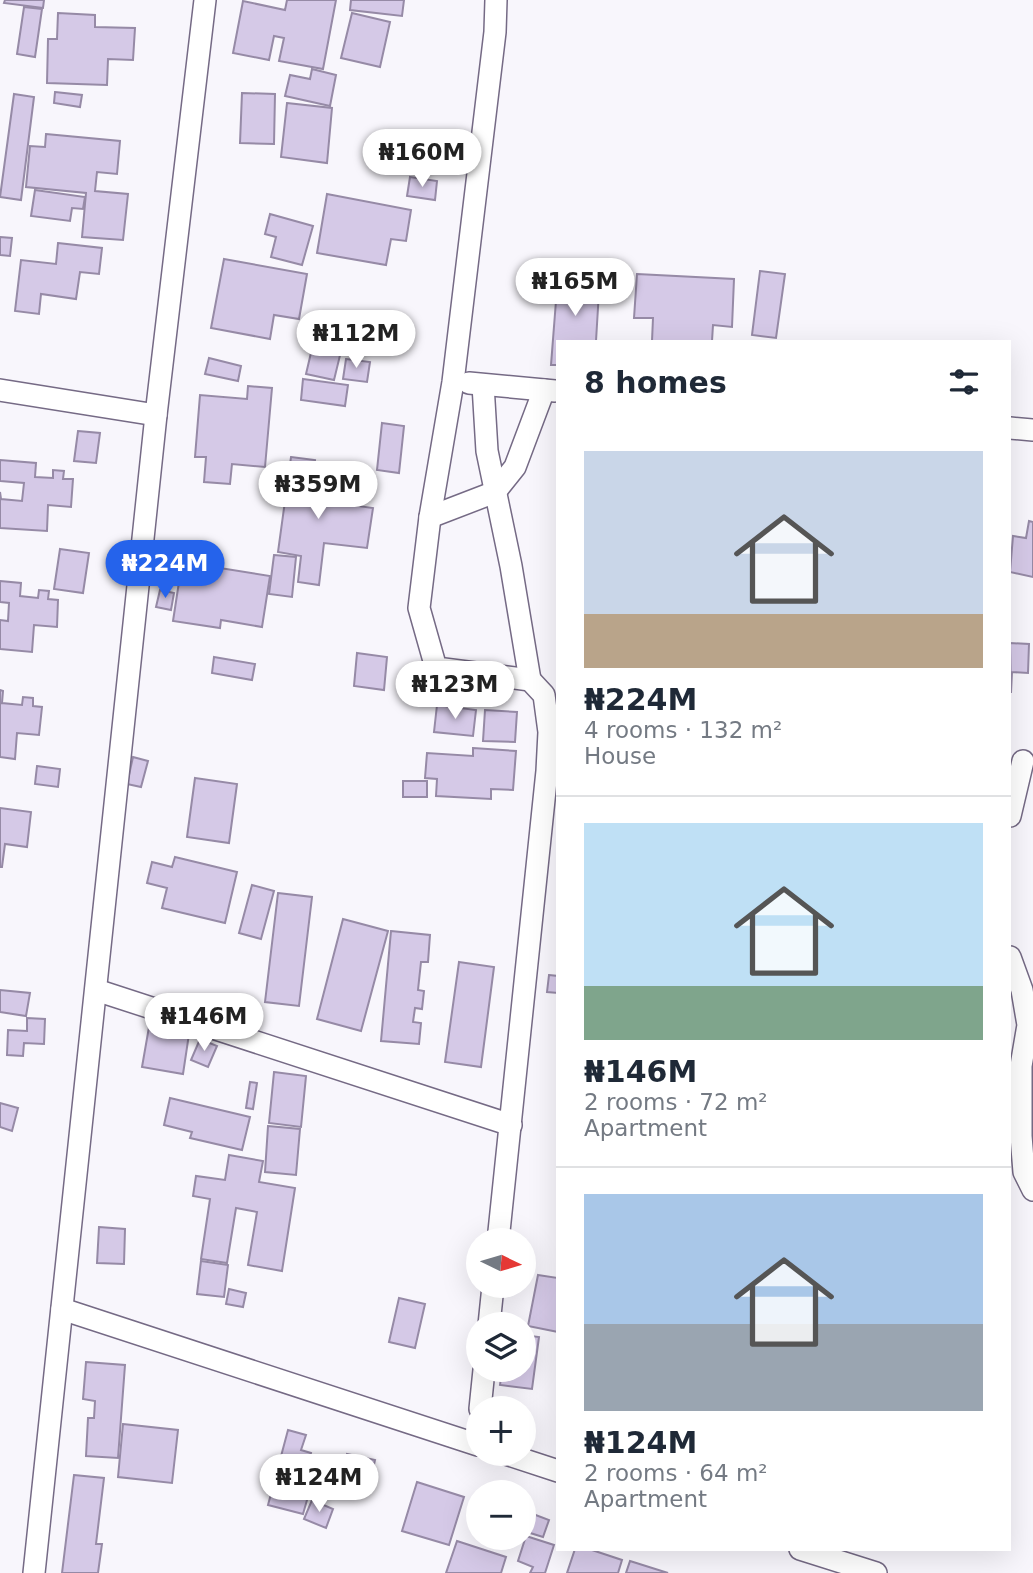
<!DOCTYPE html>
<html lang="en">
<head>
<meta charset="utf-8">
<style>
	body { margin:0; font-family:"DejaVu Sans",sans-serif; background:#f6f6f7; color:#1f2937; height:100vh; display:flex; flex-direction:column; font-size:26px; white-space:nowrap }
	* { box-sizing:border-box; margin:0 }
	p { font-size:23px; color:#747a83 }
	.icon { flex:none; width:38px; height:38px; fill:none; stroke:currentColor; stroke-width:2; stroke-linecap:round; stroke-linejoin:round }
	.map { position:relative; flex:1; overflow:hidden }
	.drawer { position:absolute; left:556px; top:340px; width:455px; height:1211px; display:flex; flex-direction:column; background:#fff; border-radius:0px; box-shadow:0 7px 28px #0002 }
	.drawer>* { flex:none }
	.needle { width:46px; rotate:95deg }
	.controls { position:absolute; left:466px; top:1228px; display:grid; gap:14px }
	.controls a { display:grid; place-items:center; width:70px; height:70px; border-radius:50%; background:#fff; box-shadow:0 7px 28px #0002; font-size:35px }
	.price { position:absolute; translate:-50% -60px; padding:0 16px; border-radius:24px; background:#fff; color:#222; font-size:23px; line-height:46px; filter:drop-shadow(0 2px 4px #0008) }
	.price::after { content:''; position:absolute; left:50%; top:42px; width:21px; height:16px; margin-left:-10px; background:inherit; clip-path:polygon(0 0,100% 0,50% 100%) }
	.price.on { background:#2563eb; color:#fff }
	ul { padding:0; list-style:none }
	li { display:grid; align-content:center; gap:14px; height:371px; padding:0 28px }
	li+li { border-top:2px solid #e0e1e3 }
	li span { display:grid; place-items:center; height:217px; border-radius:0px; color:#555 }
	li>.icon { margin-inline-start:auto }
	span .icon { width:126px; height:126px; fill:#fffc; stroke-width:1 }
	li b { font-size:30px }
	h2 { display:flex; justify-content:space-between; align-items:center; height:84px; padding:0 28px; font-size:30px }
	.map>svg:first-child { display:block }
	.building { fill:#d5c9e7; stroke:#968aa6; stroke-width:2 }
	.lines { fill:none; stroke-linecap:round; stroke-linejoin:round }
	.street-casing { stroke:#756a85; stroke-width:24 }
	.street { stroke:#fff; stroke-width:21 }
</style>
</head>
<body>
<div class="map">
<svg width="1033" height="1573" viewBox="0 0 1033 1573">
	<rect width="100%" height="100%" fill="#f8f6fc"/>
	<g class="building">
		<path d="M5,0H44L43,8L4,3Z"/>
		<path d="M287,0H336L323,69L279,61L284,38L274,36L269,60L233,53L243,1L285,10Z"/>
		<path d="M351,0H404L402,16L350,10Z"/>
		<path d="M24,7L42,9L35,57L17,54Z"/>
		<path d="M58,13L95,15V27L135,28L133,60L108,59L107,85L47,83L48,39H57Z"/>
		<path d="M352,13L390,22L380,67L341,58Z"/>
		<path d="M312,69L336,75L330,106L285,96L290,75L310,79Z"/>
		<path d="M55,92L82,95L80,107L54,103Z"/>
		<path d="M242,93L275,94L274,144L240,143Z"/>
		<path d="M14,94L34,97L21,200L0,197Z"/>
		<path d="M287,103L332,108L327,163L281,157Z"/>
		<path d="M46,134L120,141L117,174L97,172L95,191L128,194L123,240L82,237L86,193L26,187L30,146L45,147Z"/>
		<path d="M410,177L437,181L435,200L407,196Z"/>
		<path d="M35,190L85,197L83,209L72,208L70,221L31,216Z"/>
		<path d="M327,194L411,210L406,241L391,239L386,265L317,253Z"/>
		<path d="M270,214L313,226L302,265L271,257L276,237L265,234Z"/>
		<path d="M0,237L12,238L10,256L0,255Z"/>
		<path d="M58,243L102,248L99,274L80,272L76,299L41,294L39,314L15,311L21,260L56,264Z"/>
		<path d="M224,259L307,274L299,319L274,315L270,339L211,328Z"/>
		<path d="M760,271L785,274L776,338L752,335Z"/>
		<path d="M637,274L734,279L732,327L713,325L712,341H652L653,318H634Z"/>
		<path d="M557,288L599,291L596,341H558V365H551Z"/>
		<path d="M314,340L342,347L334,380L306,374Z"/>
		<path d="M209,358L241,366L238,381L205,374Z"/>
		<path d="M346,359L370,362L367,382L343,379Z"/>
		<path d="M303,379L348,385L345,406L301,400Z"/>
		<path d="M248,386L272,388L265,467L232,464L230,484L204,482L206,457H195L200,395L247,399Z"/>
		<path d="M382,423L404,426L399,473L377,470Z"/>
		<path d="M78,431L100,433L96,463L74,461Z"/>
		<path d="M291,457L315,460L311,487L345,491L343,504L373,508L367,548L324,543L319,585L298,582L301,556L278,552Z"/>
		<path d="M0,460L36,463L35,477L53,478V470L64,471L63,479H73L71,507L48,505L47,531L0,528V492L1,499L22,501L24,483L0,481Z"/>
		<path d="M1029,521L1033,522V577L1010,572L1013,536L1026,538Z"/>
		<path d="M60,549L89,553L83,593L54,589Z"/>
		<path d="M274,555L296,557L292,597L269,594Z"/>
		<path d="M195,564L270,576L262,627L221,620L220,628L173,621L179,582L192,584Z"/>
		<path d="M0,581L21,583L20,596L38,598L39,590L49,591L48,599L58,600L57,627L34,625L32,652L0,649V620L8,621L9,603L0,602Z"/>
		<path d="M160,590L174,593L171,610L156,607Z"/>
		<path d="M1010,643L1029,644L1028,673L1012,672L1011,693Z"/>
		<path d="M357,653L387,657L384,690L354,686Z"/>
		<path d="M214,657L255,664L252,680L212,673Z"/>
		<path d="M0,690L3,691L2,703L22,705L23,697L33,698V706L42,707L39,735L17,733L15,759L0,757Z"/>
		<path d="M437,705L476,710L473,736L434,732Z"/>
		<path d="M485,710L517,712L515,742L483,741Z"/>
		<path d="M473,748L516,751L513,790L491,789V799L436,796L437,779L425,778L427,753L473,756Z"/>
		<path d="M133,757L148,761L141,787L127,784Z"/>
		<path d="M37,766L60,769L58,787L35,784Z"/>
		<path d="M195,778L237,784L229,843L187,837Z"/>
		<rect x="403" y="781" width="24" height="16"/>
		<path d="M0,808L31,812L27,847L5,844L2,867H0Z"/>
		<path d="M175,857L237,872L225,923L162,908L167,888L147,883L152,862L172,867Z"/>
		<path d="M252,885L274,891L261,939L239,933Z"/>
		<path d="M278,893L312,897L299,1006L265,1002Z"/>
		<path d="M343,919L388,931L361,1031L317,1019Z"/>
		<path d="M391,931L430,935L428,962H421L418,990L424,991L422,1009L415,1008L413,1022L421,1023L419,1044L381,1041Z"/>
		<path d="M459,962L494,967L481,1067L445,1062Z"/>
		<path d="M549,975L558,976V993L547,992Z"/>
		<path d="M0,990L30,993L26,1016L0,1012Z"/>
		<path d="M27,1018L45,1019L44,1044L24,1043L23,1056L7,1055L8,1030L27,1031Z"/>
		<path d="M149,1027L189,1034L183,1074L142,1067Z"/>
		<path d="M200,1039L217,1046L208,1067L191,1060Z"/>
		<path d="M274,1072L306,1076L301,1127L269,1123Z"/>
		<path d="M250,1082L257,1083L253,1109L246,1108Z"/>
		<path d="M170,1098L250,1117L242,1150L190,1138L192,1132L164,1125Z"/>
		<path d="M0,1103L18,1108L12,1131L0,1127Z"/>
		<path d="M268,1126L300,1129L296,1175L265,1172Z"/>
		<path d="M229,1155L263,1161L259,1182L295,1188L282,1271L248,1265L257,1212L236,1208L227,1263L201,1259L210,1199L193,1196L196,1176L225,1180Z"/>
		<path d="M99,1227L125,1229L124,1264L97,1263Z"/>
		<path d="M201,1261L228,1265L224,1297L197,1294Z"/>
		<path d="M538,1275L558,1278V1332L528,1326Z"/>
		<path d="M229,1289L246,1293L243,1307L226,1304Z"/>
		<path d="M399,1298L425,1304L415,1348L389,1342Z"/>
		<path d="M523,1335L539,1337L532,1389L500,1385L502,1370H523Z"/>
		<path d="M86,1362L125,1365L118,1458L86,1456L88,1418H94L95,1401L83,1399Z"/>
		<path d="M123,1424L178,1430L172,1483L118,1477Z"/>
		<path d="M288,1430L306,1435L301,1450L311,1453L305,1474L287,1470L284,1479L311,1486L303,1514L268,1505Z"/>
		<path d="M347,1454L375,1460L371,1478L343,1471Z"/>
		<path d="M74,1475L104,1478L96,1544H102L98,1573H62Z"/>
		<path d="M417,1482L464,1497L449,1545L402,1531Z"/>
		<path d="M312,1500L333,1509L326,1528L304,1519Z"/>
		<path d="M533,1514L549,1520L543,1537L527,1532Z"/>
		<path d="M526,1536L554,1545L545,1573H530L533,1567L518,1561Z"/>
		<path d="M457,1541L506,1557L501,1573H446Z"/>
		<path d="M575,1549H589L622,1560L618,1573H567Z"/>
		<path d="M630,1561L668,1573H626Z"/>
	</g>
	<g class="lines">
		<defs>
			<g id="street">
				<path d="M496,0L495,32L453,382L430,517L419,608L436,668L530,680L544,695L549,732L547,771L498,1241"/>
				<path d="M469,383L555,391"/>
				<path d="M483,385L487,451L511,566L530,680"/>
				<path d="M0,390L156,415"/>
				<path d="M1010,428L1033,430"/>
				<path d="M430,517L495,492L515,467L544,390"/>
				<path d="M1010,816L1023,761"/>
				<path d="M1010,957L1022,990L1028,1025L1021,1066V1136L1024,1172L1033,1190"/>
				<path d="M96,990L511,1125"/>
				<path d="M62,1309L478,1445"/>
				<path d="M489,1325L493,1286"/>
				<path d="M480,1409L484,1370"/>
				<path d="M506,1454L558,1471"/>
				<path d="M800,1549L876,1573"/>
				<path d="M34,1573L156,415L205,0"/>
			</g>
		</defs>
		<use href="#street" class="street-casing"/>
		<use href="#street" class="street"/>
	</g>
</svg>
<div class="controls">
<a><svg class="needle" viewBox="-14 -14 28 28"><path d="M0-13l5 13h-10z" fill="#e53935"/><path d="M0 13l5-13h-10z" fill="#747a83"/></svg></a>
<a><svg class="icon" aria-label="layers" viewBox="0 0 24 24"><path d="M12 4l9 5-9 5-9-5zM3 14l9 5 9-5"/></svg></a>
<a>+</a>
<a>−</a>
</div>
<b class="price" style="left:422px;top:189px">₦160M</b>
<b class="price" style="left:575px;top:318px">₦165M</b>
<b class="price" style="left:356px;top:370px">₦112M</b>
<b class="price" style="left:318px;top:521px">₦359M</b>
<b class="price on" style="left:165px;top:600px">₦224M</b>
<b class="price" style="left:455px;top:721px">₦123M</b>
<b class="price" style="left:204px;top:1053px">₦146M</b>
<b class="price" style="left:319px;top:1514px">₦124M</b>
<section class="drawer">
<h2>8 homes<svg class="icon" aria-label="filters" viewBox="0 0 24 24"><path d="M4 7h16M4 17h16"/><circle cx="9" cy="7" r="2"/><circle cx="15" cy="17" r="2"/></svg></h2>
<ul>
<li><span style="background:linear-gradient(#c9d6e8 75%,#b9a48a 0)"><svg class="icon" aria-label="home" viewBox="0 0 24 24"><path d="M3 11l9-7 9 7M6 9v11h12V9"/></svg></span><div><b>₦224M</b><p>4 rooms · 132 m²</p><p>House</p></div></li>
<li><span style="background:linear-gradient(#bfe0f5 75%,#7fa58c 0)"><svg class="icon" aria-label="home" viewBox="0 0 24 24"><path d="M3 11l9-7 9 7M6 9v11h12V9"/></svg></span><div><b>₦146M</b><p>2 rooms · 72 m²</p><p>Apartment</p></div></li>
<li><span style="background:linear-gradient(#a9c7e8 60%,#9aa5b1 0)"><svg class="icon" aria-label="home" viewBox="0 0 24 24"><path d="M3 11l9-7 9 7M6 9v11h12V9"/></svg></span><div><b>₦124M</b><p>2 rooms · 64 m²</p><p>Apartment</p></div></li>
</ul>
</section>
</div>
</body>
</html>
